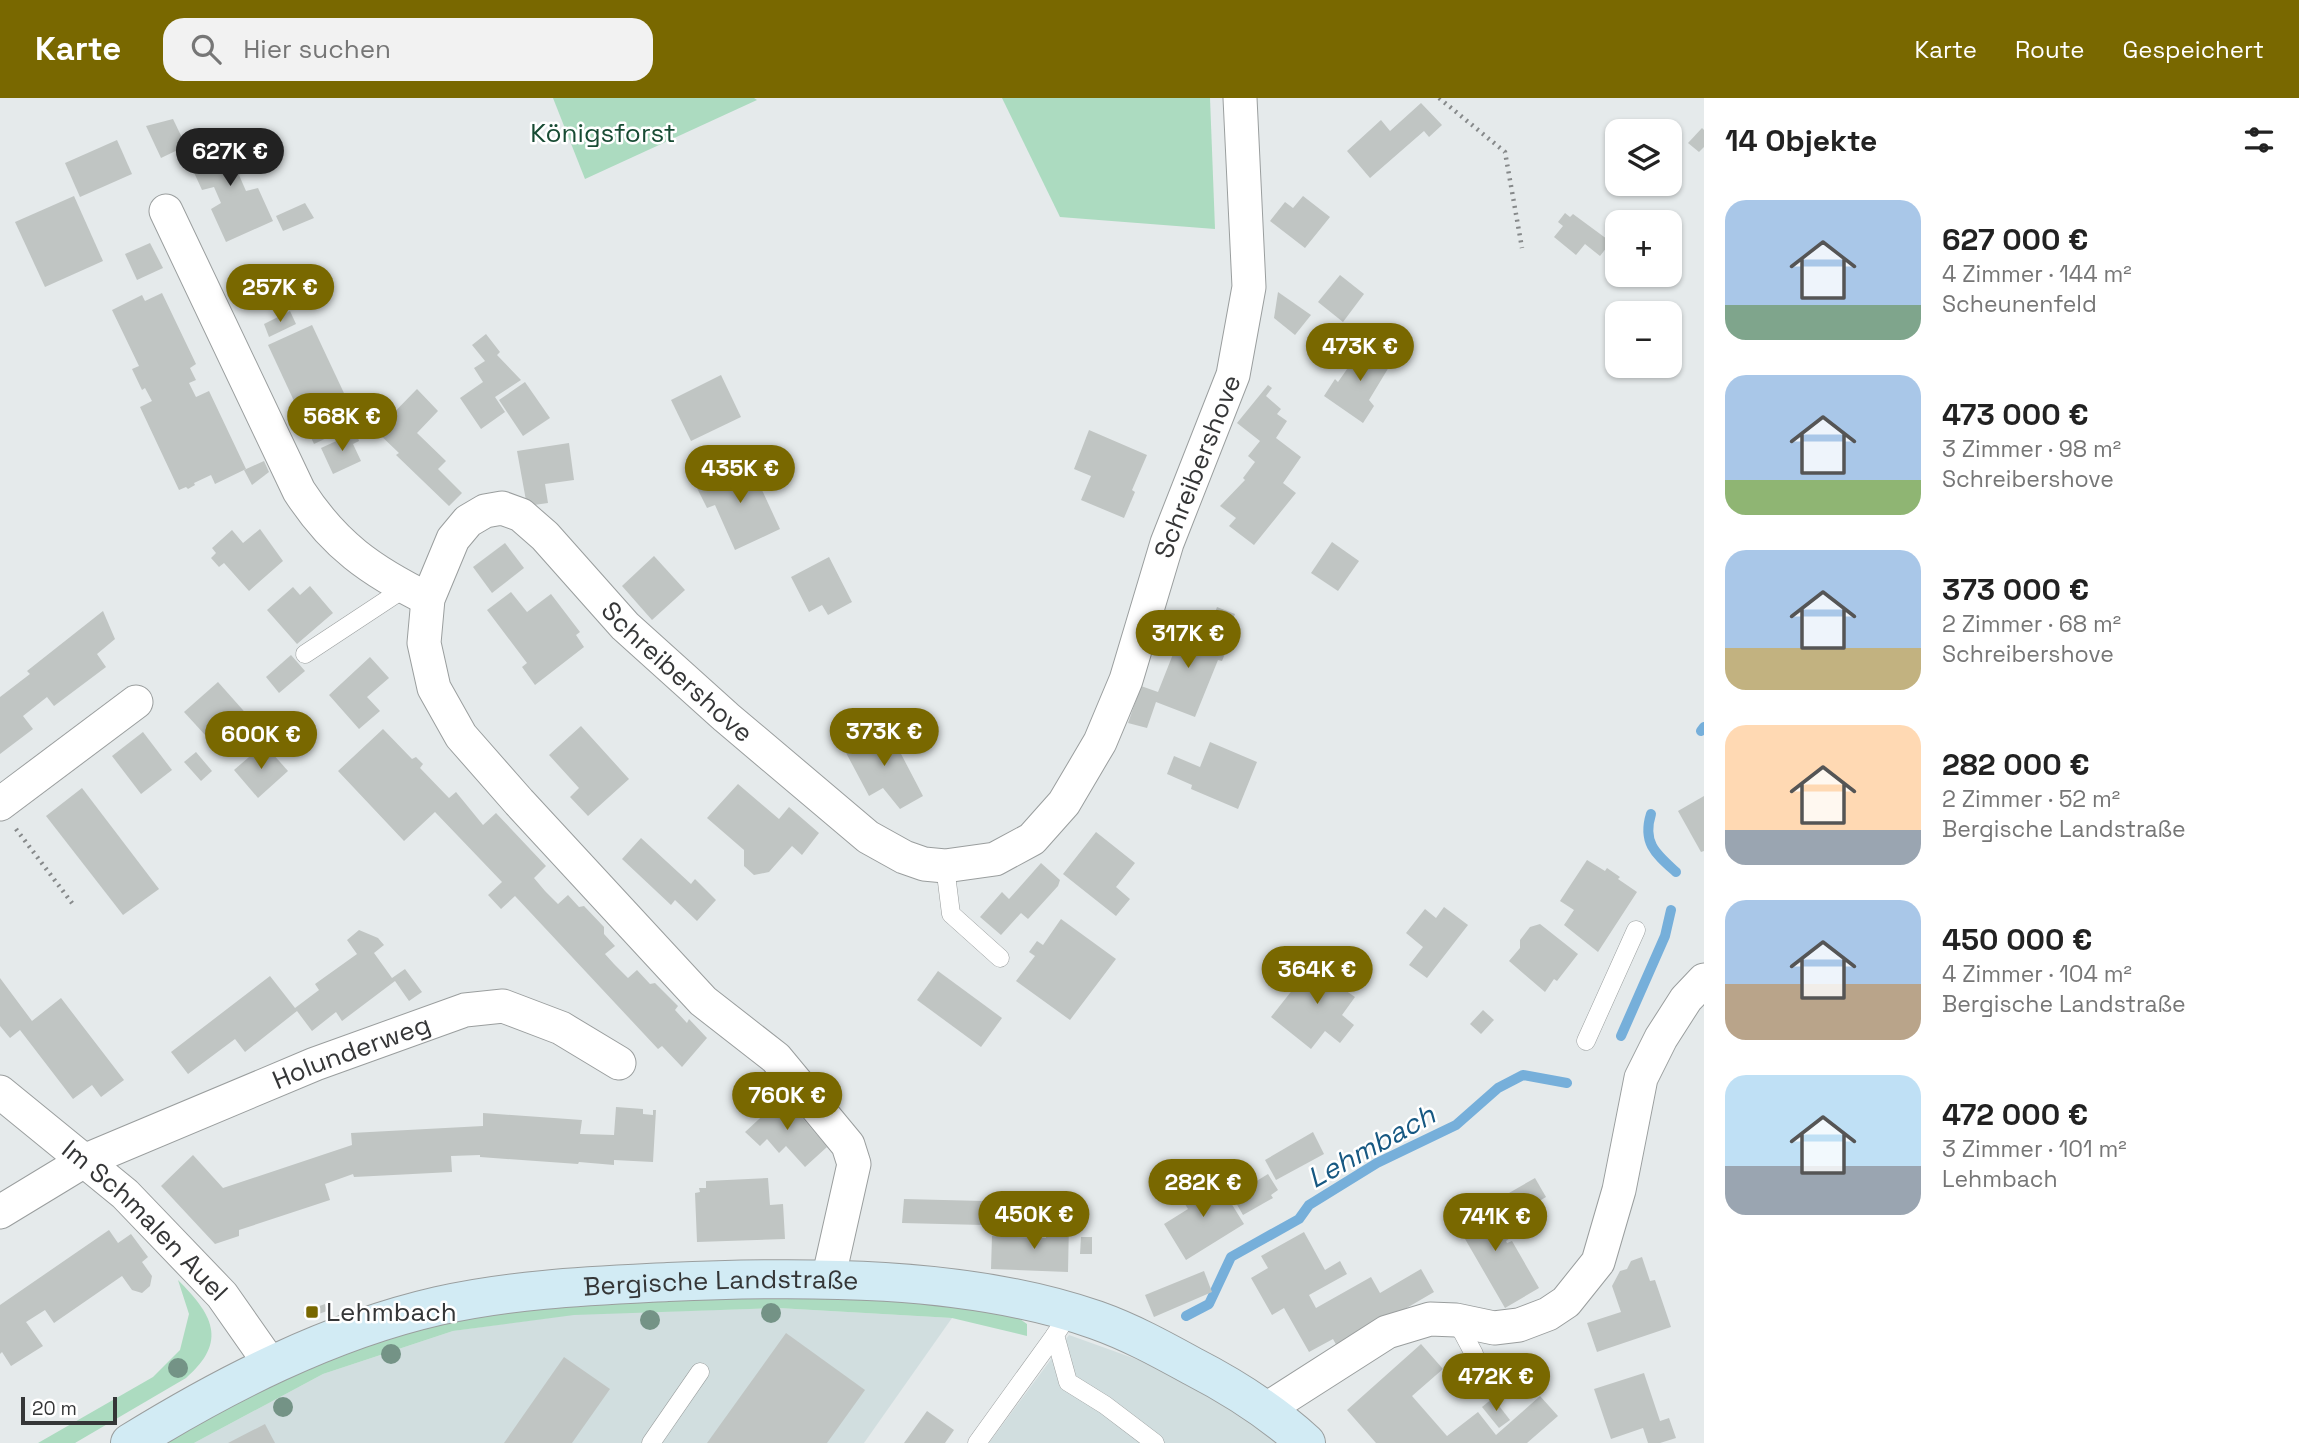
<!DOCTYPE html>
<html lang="de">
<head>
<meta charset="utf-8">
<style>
	body { margin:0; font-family:"Space Grotesk",sans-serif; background:#f2f2f2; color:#222; height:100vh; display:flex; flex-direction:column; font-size:26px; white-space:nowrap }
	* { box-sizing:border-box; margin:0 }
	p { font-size:23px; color:#767676 }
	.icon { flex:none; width:38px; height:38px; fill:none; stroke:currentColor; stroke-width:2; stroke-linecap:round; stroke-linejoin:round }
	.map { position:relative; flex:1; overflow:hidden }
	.side { display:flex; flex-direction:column; background:#fff; width:595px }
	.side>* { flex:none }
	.tools { position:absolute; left:1605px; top:21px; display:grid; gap:14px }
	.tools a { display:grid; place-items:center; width:77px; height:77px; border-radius:14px; background:#fff; box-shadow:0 2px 5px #0004; font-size:35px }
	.scale { position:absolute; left:21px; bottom:18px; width:96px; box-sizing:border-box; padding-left:7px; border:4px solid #353637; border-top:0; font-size:19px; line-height:24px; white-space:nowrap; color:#353637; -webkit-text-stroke:5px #fff; paint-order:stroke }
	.price { position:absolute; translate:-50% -60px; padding:0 16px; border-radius:24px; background:#796800; color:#fff; font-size:23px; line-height:46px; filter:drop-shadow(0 2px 4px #0008) }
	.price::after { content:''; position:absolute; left:50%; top:42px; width:21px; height:16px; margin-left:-10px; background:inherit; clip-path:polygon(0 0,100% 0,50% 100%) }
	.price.current { background:#222; color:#fff }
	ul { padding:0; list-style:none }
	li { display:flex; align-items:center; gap:21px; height:175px; padding:0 21px }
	li span { display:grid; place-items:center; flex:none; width:196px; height:140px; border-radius:21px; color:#555 }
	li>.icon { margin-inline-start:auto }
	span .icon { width:84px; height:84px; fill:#fffc; stroke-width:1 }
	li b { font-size:30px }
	h2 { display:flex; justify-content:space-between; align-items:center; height:84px; padding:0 21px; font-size:30px }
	header { display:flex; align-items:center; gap:42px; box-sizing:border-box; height:98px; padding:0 35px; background:#796800; color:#fff }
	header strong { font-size:33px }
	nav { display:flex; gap:38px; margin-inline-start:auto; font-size:24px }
	.search { width:490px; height:63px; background:#f2f2f2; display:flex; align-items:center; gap:18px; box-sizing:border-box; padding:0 24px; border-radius:21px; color:#767676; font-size:26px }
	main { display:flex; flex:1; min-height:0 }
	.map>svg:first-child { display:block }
	.built { fill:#d1dedf }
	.green { fill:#acdbc0 }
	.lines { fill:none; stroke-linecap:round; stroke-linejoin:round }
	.stream { stroke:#76afda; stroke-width:10 }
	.building { fill:#c0c5c3 }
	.lane-casing { stroke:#9a9e9e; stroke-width:19 }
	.street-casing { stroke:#9a9e9e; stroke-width:35 }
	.secondary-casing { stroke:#9a9e9e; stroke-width:40 }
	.path { stroke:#86898a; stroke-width:4.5; stroke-dasharray:2 5; stroke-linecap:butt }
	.lane { stroke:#fff; stroke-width:18 }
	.street { stroke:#fff; stroke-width:33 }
	.secondary { stroke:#d2ebf4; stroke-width:38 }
	.tree { fill:#749386 }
	.poi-dot { fill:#796800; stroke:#fff; stroke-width:2.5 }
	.labels { text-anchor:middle; stroke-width:5; stroke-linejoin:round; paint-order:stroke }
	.park-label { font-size:26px; fill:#174b33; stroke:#fff }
	.street-label { font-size:26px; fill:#353637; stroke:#fff }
	.poi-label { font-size:26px; fill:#353637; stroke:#fff; text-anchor:start }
	.water-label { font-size:28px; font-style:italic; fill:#165882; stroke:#fff }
</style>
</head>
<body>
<header>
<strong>Karte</strong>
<div class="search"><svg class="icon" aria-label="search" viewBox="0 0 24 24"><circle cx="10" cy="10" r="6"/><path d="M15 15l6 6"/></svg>Hier suchen</div>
<nav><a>Karte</a><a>Route</a><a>Gespeichert</a></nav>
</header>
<main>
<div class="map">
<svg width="1704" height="1345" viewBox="0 0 1704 1345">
	<rect width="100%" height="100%" fill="#e5eaeb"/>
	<g class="built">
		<path d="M778,1210L952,1220L864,1345H194L323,1276L453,1233L576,1216Z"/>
		<path d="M1069,1237L1161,1270L1224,1304L1278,1345H989Z"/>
	</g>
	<g class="green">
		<path d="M553,0H754L757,2L585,81Z"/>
		<path d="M1002,0H1210L1215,131L1060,119Z"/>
		<path d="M178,1182C212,1216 229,1243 186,1280L75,1345H38L153,1279L180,1252L189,1216Z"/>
		<path d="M826,1198L959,1207L1017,1219L1027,1226V1238L952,1220L778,1210L574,1217L453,1233L323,1276L194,1345H162L226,1309L342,1255L438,1225L573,1205Z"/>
	</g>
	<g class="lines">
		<g class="stream">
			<path d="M1701,633L1704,629"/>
			<path d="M1651,716C1642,745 1656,756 1676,774"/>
			<path d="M1621,938L1665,838L1671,812"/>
			<path d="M1186,1218L1209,1206L1231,1159L1299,1121L1309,1107L1377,1065L1456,1027L1498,990L1523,977L1567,985"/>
		</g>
	</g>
	<g class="building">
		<path d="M1421,5L1442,27L1429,39L1424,33L1370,80L1347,53L1381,22L1390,33Z"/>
		<path d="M173,21L186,48L161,60L146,28Z"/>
		<path d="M1702,30L1704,32V49L1699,54L1688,45Z"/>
		<path d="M234,38L249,71L239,77L246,93L258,90L273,123L226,144L211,111L221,105L214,89L202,92L187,59L202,53L200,48L217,40H219L221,44Z"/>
		<path d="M117,42L132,76L80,99L65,65Z"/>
		<path d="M74,98L103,163L45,189L15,124Z"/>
		<path d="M1303,98L1330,119L1305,150L1270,123L1285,104L1293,110Z"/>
		<path d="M305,105L314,120L283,133L276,118Z"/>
		<path d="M1565,115L1570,119L1573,116L1611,144L1600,158L1585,146L1576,157L1554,139L1563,128L1558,124Z"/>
		<path d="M150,145L163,170L137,182L125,156Z"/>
		<path d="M1340,177L1364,196L1343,224L1318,204Z"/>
		<path d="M1278,194L1311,217L1295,237L1274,220Z"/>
		<path d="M162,195L196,266L190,270L196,282L189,285L196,299L209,293L246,371L215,386L211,377L194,385L195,387L188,391L186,389L179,392L140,309L152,303L145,290L142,292L132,271L139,268L112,212L142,197L145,203Z"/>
		<path d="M290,213L296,226L269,239L264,226Z"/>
		<path d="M312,227L358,325L314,346L268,247Z"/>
		<path d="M486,236L500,254L497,257L521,282L495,299L505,314L481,331L460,300L483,284L474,270L485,263L472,247Z"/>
		<path d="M1366,244L1392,264L1369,302L1374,308L1363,325L1324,298L1335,281L1338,284Z"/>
		<path d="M721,277L741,319L691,343L671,302Z"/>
		<path d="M525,284L550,320L523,338L499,302Z"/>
		<path d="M1268,287L1272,290L1266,298L1281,311L1277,316L1287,323L1276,340L1301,359L1283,385L1296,395L1254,447L1229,428L1236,420L1220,408L1245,382L1243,380L1255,364L1248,358L1260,343L1237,325Z"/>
		<path d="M417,291L438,313L417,335L446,363L438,371L462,395L449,408L396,357L399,355L376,333Z"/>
		<path d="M1089,332L1147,357L1132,392L1135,394L1124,420L1081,402L1091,378L1074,371Z"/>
		<path d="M356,334L359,343L353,346L361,363L333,376L321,350Z"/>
		<path d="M569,345L574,382L545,386L548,405L527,408L517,353Z"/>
		<path d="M264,363L269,374L252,387L244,372Z"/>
		<path d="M749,364L780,431L735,452L715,407L707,410L696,388Z"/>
		<path d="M260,431L283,463L249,493L224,465L219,469L211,460L216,455L212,450L232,432L243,445Z"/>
		<path d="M1332,444L1359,463L1338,493L1311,475Z"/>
		<path d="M505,445L524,470L492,495L473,469Z"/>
		<path d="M654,458L685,492L652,522L622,488Z"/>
		<path d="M829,459L852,504L828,517L822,507L809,514L791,479Z"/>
		<path d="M310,488L333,515L297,546L267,512L293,489L300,497Z"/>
		<path d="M511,494L527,514L551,496L580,534L576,537L584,549L535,587L522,569L527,565L487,512Z"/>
		<path d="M1217,509L1235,516L1230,529L1235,531L1222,563L1218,562L1195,619L1156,604L1147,630L1128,625L1141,588L1158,594L1177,546L1186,550L1199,517L1212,523Z"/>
		<path d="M103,513L115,541L97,556L106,569L54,608L47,599L23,618L33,631L0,656V599L30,576L27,573Z"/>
		<path d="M291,557L305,573L279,595L266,579Z"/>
		<path d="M370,559L389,580L367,599L380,613L359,631L329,597Z"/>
		<path d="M218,584L250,620L217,650L184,614Z"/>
		<path d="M581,628L629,681L588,718L570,699L579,690L549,657Z"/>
		<path d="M887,629L923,698L900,711L883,690L869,698L844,651Z"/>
		<path d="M383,631L412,661L416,659L423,666L420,670L449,700L456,694L483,727L496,715L546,768L534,780L545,793L558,806L568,797L579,809L584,808L604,829V836L615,848L605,856L614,866L628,880L637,872L650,886L655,885L678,908L675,912L687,925L689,921L707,940L682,969L662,948L658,951L515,798L501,811L488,797L502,784L435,714L404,743L338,673Z"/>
		<path d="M143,634L172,672L141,696L112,658Z"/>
		<path d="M1210,644L1257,664L1238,711L1191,691L1192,687L1167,676L1174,658L1200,669Z"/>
		<path d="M264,646L288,673L258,700L234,672Z"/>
		<path d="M196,654L212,673L201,683L184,664Z"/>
		<path d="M738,686L779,721L789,709L819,735L802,757L792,748L769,774L754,777L744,768V752L707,720Z"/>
		<path d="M82,690L159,791L123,817L46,718Z"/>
		<path d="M1704,698V753L1701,754L1678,713Z"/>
		<path d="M1096,734L1135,765L1116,789L1130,801L1116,818L1063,776Z"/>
		<path d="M641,740L691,786L695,781L716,802L697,823L675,802L671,807L622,761Z"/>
		<path d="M1587,762L1605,773L1607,770L1620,779L1618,781L1637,794L1598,854L1564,827L1574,812L1560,803Z"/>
		<path d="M1041,765L1060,782L1058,788L1028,821L1021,815L1001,837L980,819L1002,794L1009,801Z"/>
		<path d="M1444,809L1468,827L1427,880L1409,867L1423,849L1406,835L1425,811L1436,820Z"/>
		<path d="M1061,821L1116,861L1070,922L1016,883L1035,858L1029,854L1037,843L1043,847Z"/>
		<path d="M1540,826L1578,856L1557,883L1554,881L1545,894L1509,863L1520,850V842L1530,829Z"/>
		<path d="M359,832L378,840L384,847L374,855L392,880L405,871L422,894L409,903L395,883L342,923L336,914L312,933L297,913L245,954L235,941L188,976L171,954L270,878L295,910L319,892L315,886L357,856L347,842Z"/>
		<path d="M1320,857L1326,862L1319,871L1325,876L1336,870L1346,879L1342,890L1355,899L1342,917L1354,927L1340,945L1325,933L1311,951L1271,919Z"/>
		<path d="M938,873L1002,920L981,949L917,902Z"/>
		<path d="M0,880L32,923L61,900L124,982L101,999L92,987L73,1001L20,932L10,940L0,928Z"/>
		<path d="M1483,912L1494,922L1481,936L1470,926Z"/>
		<path d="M784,998L827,1049L805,1069L786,1048L779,1055L767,1041L760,1048L745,1034Z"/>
		<path d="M616,1009L643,1011V1016L653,1017V1012H656L653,1064L614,1062V1067L579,1064L578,1066L480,1059V1057L451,1058L452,1074L354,1079L353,1076L325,1086L330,1102L239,1132V1138L215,1146L161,1088L193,1057L223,1090L352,1047L351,1035L483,1028V1015L582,1022L580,1036L614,1037Z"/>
		<path d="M1313,1034L1324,1056L1276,1082L1265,1062Z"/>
		<path d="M1268,1076L1278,1092L1271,1097L1273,1100L1243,1117L1232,1098Z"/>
		<path d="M1215,1079L1244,1126L1186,1162L1164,1126L1188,1111L1180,1098Z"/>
		<path d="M768,1080L770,1107L783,1106L785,1141L697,1144L695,1095L700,1094L699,1090H706V1083Z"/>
		<path d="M1535,1080L1546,1099L1507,1122L1495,1103Z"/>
		<path d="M1480,1098L1500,1133L1505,1132L1510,1140L1506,1143L1507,1145L1512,1143L1539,1190L1505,1210L1450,1115Z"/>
		<path d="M904,1101L983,1103V1127L902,1125Z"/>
		<path d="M1046,1121L1069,1124L1068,1174L991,1171L992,1138L1046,1140Z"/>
		<path d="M109,1132L118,1145L131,1136L148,1159L142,1164L152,1178L150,1188L142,1195L132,1192L122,1178L54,1225L45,1212L26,1224L43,1248L11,1268L2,1254L0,1256V1207Z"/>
		<path d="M1304,1134L1325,1172L1340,1163L1347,1176L1309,1197L1316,1210L1371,1179L1380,1195L1421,1171L1434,1194L1338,1250L1333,1241L1309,1254L1284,1210L1272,1217L1251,1180L1268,1170L1261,1158Z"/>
		<path d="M1081,1139H1092V1156H1080Z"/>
		<path d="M1642,1159L1650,1183L1655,1182L1671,1229L1597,1254L1587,1225L1621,1214L1612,1188L1620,1173L1627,1171L1631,1163Z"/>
		<path d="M1204,1173L1212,1194L1154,1219L1145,1197Z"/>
		<path d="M325,1206L327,1213L305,1221L303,1214Z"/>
		<path d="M786,1235L865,1292L827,1345H707Z"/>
		<path d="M1421,1246L1443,1271L1412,1298L1447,1338L1478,1314L1496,1337L1540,1298L1558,1318L1527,1345H1376L1347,1312Z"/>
		<path d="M564,1259L610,1291L572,1345H504Z"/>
		<path d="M1644,1275L1660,1323L1669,1320L1676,1340L1660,1345H1648L1643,1330L1611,1341L1594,1291Z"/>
		<path d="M1493,1300L1510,1322L1499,1330L1482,1309Z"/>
		<path d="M927,1313L954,1332L945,1345H904Z"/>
		<path d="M265,1326L275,1345H228Z"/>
	</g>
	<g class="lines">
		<defs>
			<g id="lane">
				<path d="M305,556L405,490"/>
				<path d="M945,768L951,816L1000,860"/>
				<path d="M1586,943L1636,832"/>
				<path d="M1070,1214L1055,1237L1068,1284L1105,1307L1155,1345"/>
				<path d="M1456,1222L1474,1256L1479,1275"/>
				<path d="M651,1345L700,1274"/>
				<path d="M977,1345L1055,1237"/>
			</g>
			<g id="street">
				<path d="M166,113L299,393C334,447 371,473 428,501"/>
				<path d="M0,706L136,604"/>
				<path id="s1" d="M0,994L125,1096L222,1197L271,1267"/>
				<path id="s2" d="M0,1114L84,1063L315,966L465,912L503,908L561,930L619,965"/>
				<path id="s3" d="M828,1182L854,1066L848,1047L776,960L703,903L519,704L461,638L434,590L424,545L428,501L453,441L468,423L485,413L502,410L521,417L545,438L625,528L726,619L868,739L904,759L924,766L945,768L995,761L1032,741L1064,705L1100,644L1126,582L1167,445L1233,277L1249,189L1240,0"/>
				<path d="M1265,1312L1387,1234L1430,1221L1456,1222L1494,1230L1519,1227L1548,1216L1566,1204L1598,1164L1619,1092L1641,980L1661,940L1686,901L1704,882"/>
			</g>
			<g id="secondary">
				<path id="s4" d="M130,1345C224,1287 329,1233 438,1208C513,1191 591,1188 668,1184C804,1178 967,1177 1096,1222C1130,1234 1161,1251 1192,1268C1233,1289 1272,1314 1306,1345"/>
			</g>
		</defs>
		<use href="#lane" class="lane-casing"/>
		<use href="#street" class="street-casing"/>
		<use href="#secondary" class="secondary-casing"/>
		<g class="path">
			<path d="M1439,0L1505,54L1522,150"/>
			<path d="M16,731L75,809"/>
		</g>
		<use href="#lane" class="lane"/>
		<use href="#street" class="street"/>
		<use href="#secondary" class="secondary"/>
	</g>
	<g class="tree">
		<circle cx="771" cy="1215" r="10"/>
		<circle cx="650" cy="1222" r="10"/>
		<circle cx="391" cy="1256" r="10"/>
		<circle cx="178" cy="1270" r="10"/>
		<circle cx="1509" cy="1283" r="10"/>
		<circle cx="283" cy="1309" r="10"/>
	</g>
	<rect class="poi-dot" x="305" y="1207" width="14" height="14" rx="3.5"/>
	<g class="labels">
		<g class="park-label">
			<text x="603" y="44">Königsforst</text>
		</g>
		<g class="street-label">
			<text dy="9" stroke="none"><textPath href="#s3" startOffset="2056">Schreibershove</textPath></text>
			<text dy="9" stroke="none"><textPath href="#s3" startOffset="1216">Schreibershove</textPath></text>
			<text dy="9" stroke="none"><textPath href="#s2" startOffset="387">Holunderweg</textPath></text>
			<text dy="9" stroke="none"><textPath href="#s1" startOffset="194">Im Schmalen Auel</textPath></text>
			<text dy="9" stroke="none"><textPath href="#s4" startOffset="623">Bergische Landstraße</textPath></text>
		</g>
		<g class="poi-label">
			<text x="326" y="1223">Lehmbach</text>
		</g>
		<g class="water-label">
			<text transform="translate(1371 1048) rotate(-29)" y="10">Lehmbach</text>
		</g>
	</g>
</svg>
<div class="tools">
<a><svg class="icon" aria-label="layers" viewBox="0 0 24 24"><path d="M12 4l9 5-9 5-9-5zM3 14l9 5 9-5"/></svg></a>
<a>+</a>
<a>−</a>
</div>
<div class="scale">20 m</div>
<b class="price current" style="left:230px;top:90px">627K €</b>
<b class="price" style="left:280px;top:226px">257K €</b>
<b class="price" style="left:1360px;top:285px">473K €</b>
<b class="price" style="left:342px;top:355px">568K €</b>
<b class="price" style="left:740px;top:407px">435K €</b>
<b class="price" style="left:1188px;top:572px">317K €</b>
<b class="price" style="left:884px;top:670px">373K €</b>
<b class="price" style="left:261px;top:673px">600K €</b>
<b class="price" style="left:1317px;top:908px">364K €</b>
<b class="price" style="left:787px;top:1034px">760K €</b>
<b class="price" style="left:1203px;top:1121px">282K €</b>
<b class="price" style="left:1034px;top:1153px">450K €</b>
<b class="price" style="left:1495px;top:1155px">741K €</b>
<b class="price" style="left:1496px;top:1315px">472K €</b>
</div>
<section class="side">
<h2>14 Objekte<svg class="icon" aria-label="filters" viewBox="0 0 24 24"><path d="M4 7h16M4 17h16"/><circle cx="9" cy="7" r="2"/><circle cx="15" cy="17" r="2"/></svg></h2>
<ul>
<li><span style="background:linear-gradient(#a9c7e8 75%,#7fa58c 0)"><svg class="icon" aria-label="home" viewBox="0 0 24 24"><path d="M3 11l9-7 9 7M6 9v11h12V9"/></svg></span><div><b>627 000 €</b><p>4 Zimmer · 144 m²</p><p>Scheunenfeld</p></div></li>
<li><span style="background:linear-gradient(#a9c7e8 75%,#8fb573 0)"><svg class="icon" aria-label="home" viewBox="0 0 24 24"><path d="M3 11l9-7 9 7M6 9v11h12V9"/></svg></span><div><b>473 000 €</b><p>3 Zimmer · 98 m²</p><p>Schreibershove</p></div></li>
<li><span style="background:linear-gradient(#a9c7e8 70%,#c2b280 0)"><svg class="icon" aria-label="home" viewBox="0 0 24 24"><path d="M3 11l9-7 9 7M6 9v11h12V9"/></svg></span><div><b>373 000 €</b><p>2 Zimmer · 68 m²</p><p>Schreibershove</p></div></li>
<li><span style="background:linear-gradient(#ffd9b3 75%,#9aa5b1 0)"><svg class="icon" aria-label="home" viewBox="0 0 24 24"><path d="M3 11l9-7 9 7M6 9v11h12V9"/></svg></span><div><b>282 000 €</b><p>2 Zimmer · 52 m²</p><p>Bergische Landstraße</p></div></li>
<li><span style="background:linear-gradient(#a9c7e8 60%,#b9a48a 0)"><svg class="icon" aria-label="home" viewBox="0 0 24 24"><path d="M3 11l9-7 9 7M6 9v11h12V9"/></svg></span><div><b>450 000 €</b><p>4 Zimmer · 104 m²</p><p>Bergische Landstraße</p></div></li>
<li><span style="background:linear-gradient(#bfe0f5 65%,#9aa5b1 0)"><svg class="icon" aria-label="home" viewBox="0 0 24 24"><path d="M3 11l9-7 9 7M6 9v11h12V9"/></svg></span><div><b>472 000 €</b><p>3 Zimmer · 101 m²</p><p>Lehmbach</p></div></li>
</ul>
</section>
</main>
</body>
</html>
